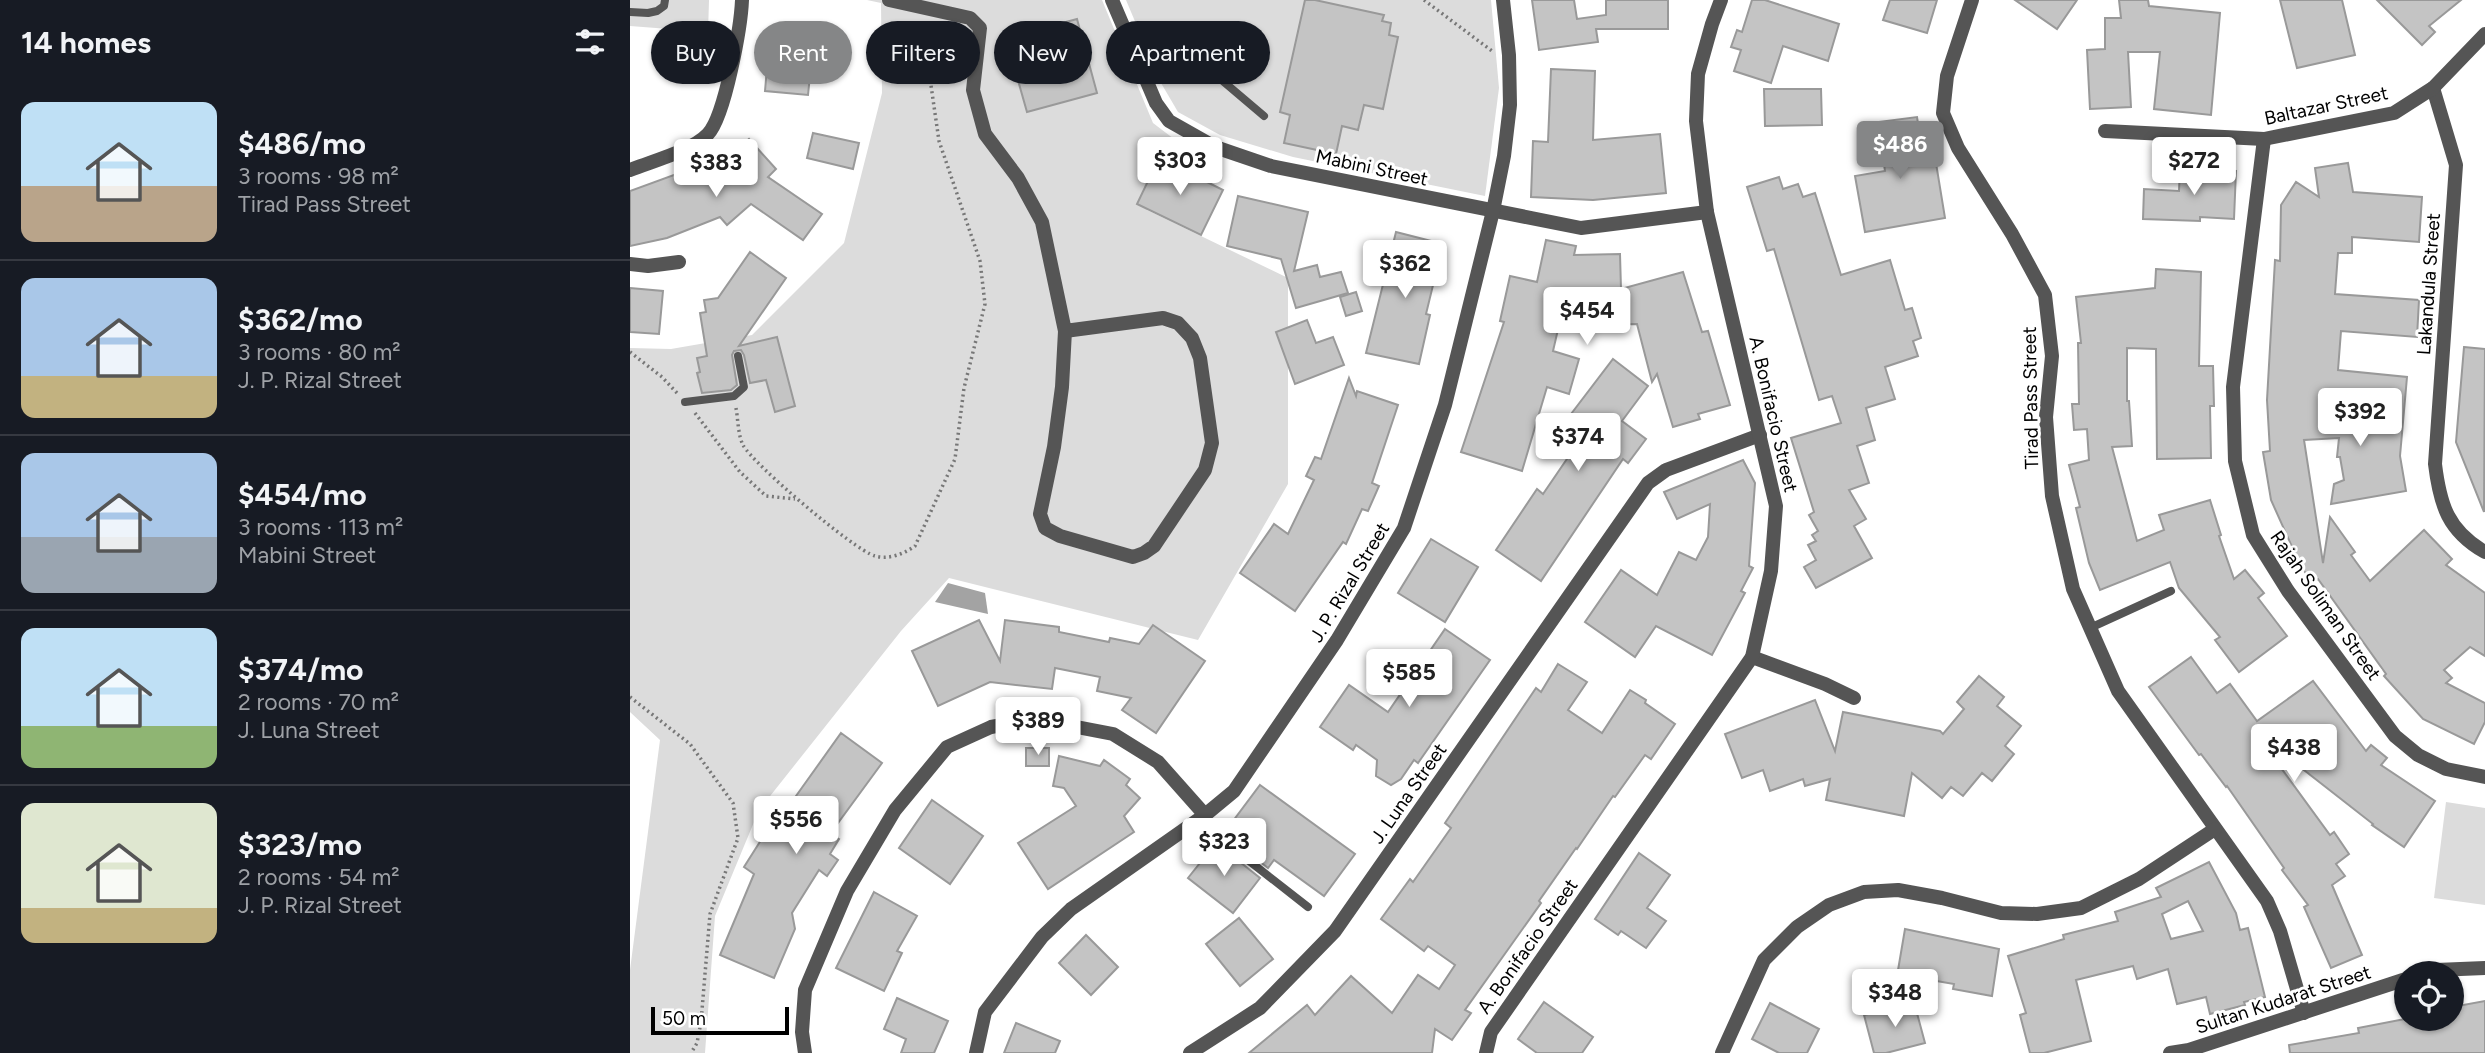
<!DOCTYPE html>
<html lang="en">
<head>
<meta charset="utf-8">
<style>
	body { margin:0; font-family:Figtree,sans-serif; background:#242831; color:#f1f3f6; height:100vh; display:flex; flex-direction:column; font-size:26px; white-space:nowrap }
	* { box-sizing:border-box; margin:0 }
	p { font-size:23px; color:#9ea1a6 }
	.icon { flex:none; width:38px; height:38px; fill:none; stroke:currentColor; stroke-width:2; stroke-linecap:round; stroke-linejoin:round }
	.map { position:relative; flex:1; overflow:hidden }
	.drawer { display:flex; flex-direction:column; background:#171b24; width:630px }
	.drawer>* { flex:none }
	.guide { position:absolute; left:21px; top:21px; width:665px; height:63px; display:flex; gap:14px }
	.tools { position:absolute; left:1764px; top:961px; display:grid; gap:14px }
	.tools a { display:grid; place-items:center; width:70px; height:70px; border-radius:50%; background:#171b24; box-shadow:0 2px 5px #0004; font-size:35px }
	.scale { position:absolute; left:21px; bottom:18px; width:138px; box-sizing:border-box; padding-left:7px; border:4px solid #000; border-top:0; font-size:19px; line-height:24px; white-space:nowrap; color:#000; -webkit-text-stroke:5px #fff; paint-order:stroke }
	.price { position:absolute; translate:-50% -60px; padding:0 16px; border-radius:7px; background:#fff; color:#222; font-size:23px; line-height:46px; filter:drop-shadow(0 2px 4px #0008) }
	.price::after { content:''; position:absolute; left:50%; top:42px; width:21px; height:16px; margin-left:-10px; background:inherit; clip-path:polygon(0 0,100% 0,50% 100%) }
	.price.on { background:#858687; color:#fff }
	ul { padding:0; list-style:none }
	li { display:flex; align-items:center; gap:21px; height:175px; padding:0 21px }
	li+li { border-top:2px solid #363941 }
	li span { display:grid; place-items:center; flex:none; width:196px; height:140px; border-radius:14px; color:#555 }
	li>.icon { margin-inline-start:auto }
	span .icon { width:84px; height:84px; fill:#fffc; stroke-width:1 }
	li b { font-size:30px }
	h2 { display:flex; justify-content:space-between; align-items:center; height:84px; padding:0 21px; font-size:30px }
	.tag { padding:0 24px; border-radius:32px; background:#171b24; box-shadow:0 2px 5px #0004; font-size:24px; line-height:63px }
	.tag.on { background:#858687; color:#fff }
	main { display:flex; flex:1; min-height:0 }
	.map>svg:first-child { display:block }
	.green { fill:#dcdcdc }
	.water { fill:#a3a3a3 }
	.building { fill:#c4c4c4; stroke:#999; stroke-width:2; fill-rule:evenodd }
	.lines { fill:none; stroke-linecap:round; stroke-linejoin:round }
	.path { stroke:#777; stroke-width:3.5; stroke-dasharray:2 3.5; stroke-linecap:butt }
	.service { stroke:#555; stroke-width:8 }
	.minor { stroke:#555; stroke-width:14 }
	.labels { text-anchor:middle; stroke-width:6; stroke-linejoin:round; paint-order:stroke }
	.street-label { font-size:19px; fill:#000; stroke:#fff }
</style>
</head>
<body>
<main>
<section class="drawer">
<h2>14 homes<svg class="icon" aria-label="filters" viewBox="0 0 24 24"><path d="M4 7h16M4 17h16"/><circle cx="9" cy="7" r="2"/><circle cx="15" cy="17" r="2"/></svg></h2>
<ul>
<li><span style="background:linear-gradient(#bfe0f5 60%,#b9a48a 0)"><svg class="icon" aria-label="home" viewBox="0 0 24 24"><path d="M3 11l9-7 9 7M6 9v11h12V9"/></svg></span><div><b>$486/mo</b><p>3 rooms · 98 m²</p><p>Tirad Pass Street</p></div></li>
<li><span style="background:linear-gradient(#a9c7e8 70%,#c2b280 0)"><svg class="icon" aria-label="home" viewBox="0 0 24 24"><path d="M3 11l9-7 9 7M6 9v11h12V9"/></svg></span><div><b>$362/mo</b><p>3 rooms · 80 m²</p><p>J. P. Rizal Street</p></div></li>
<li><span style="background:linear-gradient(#a9c7e8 60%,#9aa5b1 0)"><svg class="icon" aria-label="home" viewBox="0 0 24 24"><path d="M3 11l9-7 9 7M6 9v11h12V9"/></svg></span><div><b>$454/mo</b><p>3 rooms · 113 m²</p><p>Mabini Street</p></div></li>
<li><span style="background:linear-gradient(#bfe0f5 70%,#8fb573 0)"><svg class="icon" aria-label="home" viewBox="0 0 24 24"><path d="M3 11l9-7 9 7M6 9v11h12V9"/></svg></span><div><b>$374/mo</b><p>2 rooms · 70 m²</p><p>J. Luna Street</p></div></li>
<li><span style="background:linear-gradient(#dfe7d0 75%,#c2b280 0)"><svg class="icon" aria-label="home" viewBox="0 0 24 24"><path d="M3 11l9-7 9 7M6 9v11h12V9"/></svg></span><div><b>$323/mo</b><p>2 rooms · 54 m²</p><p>J. P. Rizal Street</p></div></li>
</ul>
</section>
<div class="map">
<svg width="1855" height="1053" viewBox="0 0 1855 1053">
	<rect width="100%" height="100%" fill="#fff"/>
	<g class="green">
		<path d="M0,0H79L78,32L0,26Z"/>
		<path d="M237,0H472L523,123L548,142L517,210L658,278V484L568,640L319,578L271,631L129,810L85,916L75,1053H0V970L30,740L0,712V348L41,349L122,335L214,243L252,93L251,3Z"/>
		<path d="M496,0H861L869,88L855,196L663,157L590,135L548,112L531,83Z"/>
		<path d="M1816,802L1855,808V905L1804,898Z"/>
	</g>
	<path class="water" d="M318,583L355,593L358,614L305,602Z"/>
	<g class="building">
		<path d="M675,0H685L754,15L752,21L761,23L759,35L768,37L753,109L734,105L728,130L712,126L706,154L654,143L660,115L650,112Z"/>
		<path d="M902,0H944L947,19L976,15V0H1038V29H966L968,42L909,50Z"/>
		<path d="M1122,0H1135L1209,24L1198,61L1153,46L1141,83L1104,71L1111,50L1101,47L1107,30L1112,32Z"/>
		<path d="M1260,0H1307L1297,33L1253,20Z"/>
		<path d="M1385,0H1447L1427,29Z"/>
		<path d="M1489,0H1518L1519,6L1590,13L1581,115L1524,109L1530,52H1498L1501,107L1460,109L1457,50L1475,49V18H1491Z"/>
		<path d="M1650,0H1712L1725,55L1667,68Z"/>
		<path d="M1747,0H1831L1799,26L1805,32L1792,45Z"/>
		<path d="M447,19L467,93L397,112L376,38Z"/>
		<path d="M313,30L336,34L332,62L309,59Z"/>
		<path d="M140,32L184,36L178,95L135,91Z"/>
		<path d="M51,41L69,42V58H51Z"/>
		<path d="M921,69L965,71L963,140L1030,134L1036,193L963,200L901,197L903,141L918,142Z"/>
		<path d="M1134,89H1191L1192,125L1135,126Z"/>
		<path d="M1287,117L1294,164L1306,163L1315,218L1235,232L1225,176L1255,171L1248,122Z"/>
		<path d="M183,133L229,143L223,169L177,158Z"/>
		<path d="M119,139L146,169L138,177L192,214L173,240L121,204L97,225L90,217L37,238L0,246V191L52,172L55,180L81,158L88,167Z"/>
		<path d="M529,158L593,190L571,235L507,204Z"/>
		<path d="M1718,163L1723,192L1792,197L1789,242L1722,237V253H1708L1705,294L1789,300L1787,337L1711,331L1708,370L1777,377L1770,456L1776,491L1701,504L1704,484L1714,480L1710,457H1707L1709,438L1674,440L1693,563L1700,517L1725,552L1721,555L1740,581L1794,530L1822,559L1816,565L1855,593V656L1840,647L1814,670L1822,678L1816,683L1855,703V722L1844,744L1793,719L1754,676L1756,674L1688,579L1682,582L1660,551L1663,549L1641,500L1633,452L1640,451L1637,400L1645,260L1650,261L1651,205L1666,182L1689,197L1685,168Z"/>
		<path d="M1550,167L1606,171L1604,219L1570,217V221L1513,219L1514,189L1549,191Z"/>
		<path d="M1149,177L1153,189L1168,184L1173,197L1185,193L1211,275L1260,260L1275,310L1282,308L1291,338L1283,341L1288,356L1255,367L1265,399L1236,408L1245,440L1227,446L1239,483L1219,490L1236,519L1224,526L1242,558L1186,588L1174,567L1186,560L1178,545L1186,541L1182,535L1188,531L1179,515L1184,512L1161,438L1211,423L1202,396L1189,400L1144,249L1137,251L1117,187Z"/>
		<path d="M608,196L678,212L664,271L687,265L690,277L711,272L718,293L666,308L651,259L597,246Z"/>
		<path d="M766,232L813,244L796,314L800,315L789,364L736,353Z"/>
		<path d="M916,240L946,246L944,255L990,254L991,289L1053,272L1072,332L1078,331L1100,405L1068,414L1070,419L1043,427L1027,374L1022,382L1007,324L929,325L923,351L949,359L939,394L917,387L892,471L831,452L874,322L870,321L880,276L907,282Z"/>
		<path d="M120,252L156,278L109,346L147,337L165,406L145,412L136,380L120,383L114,355L111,350L104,351L102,355L107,385L101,390L72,393L67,373L70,372L67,358L77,356L70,313L76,312L74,300L88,298Z"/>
		<path d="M1526,269L1571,272L1569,366H1583L1584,406H1580L1581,458L1527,459L1526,349L1497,348V401H1499L1502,446L1482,447L1507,541L1534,530L1529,515L1580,500L1591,535L1589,536L1604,579L1615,570L1634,593L1628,598L1657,636L1609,672L1585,640L1590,637L1549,588L1540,562L1470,590L1459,563L1446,508L1450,507L1439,465L1459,460L1457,429L1444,430L1442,404H1449L1448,343H1451L1446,297L1525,288Z"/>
		<path d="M0,288L33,291L29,334L0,332Z"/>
		<path d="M726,292L732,311L716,316L710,297Z"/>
		<path d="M677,320L686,343L703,337L714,365L665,384L646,332Z"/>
		<path d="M1834,347L1855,349L1854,512L1826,442Z"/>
		<path d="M983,359L1018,386L992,421L1016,439L998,463L993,459L911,581L866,550L907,489L913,494L956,431L938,418Z"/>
		<path d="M719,378L726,396L727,391L768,405L742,483L749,486L738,511L732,509L716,544L713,542L665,611L610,573L644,524L658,534L684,480L676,476L685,457L691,459Z"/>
		<path d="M1113,460L1125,483L1119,566L1123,568L1111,591L1115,593L1082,655L1026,626L1005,657L955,622L991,570L1027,595L1049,552L1066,560L1078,537L1080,504L1047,519L1034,492Z"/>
		<path d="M801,539L848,567L815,622L768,593Z"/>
		<path d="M349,620L370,661L375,620L429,627V632L479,642L480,638L509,644L523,625L575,661L526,733L492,710L501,698L467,691L470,677L425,668L422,689L360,682L308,706L282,651Z"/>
		<path d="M815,629L860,660L788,763L784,760L771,779L761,785L746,776L747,760L726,745L723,750L690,727L719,685L758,712Z"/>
		<path d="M1561,657L1587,693L1600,684L1627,721L1683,681L1736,751L1741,745L1757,758L1751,765L1805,801L1774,847L1742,825L1743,824L1624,731L1700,835L1704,832L1719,854L1706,864L1715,876L1702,885L1732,955L1701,968L1674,907L1678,905L1652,870L1654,868L1597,786L1596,787L1571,754L1569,755L1519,687Z"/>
		<path d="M928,664L957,682L938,710L972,733L1000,690L1016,700L1015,703L1045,724L1021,759L1015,755L985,797L983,796L947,849L946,848L909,901L911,903L835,1010L841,1013L822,1040L805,1029L802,1053H619L677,1005L685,1015L721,976L762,1013L788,975L809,989L825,965L798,946L794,951L751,919L780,879L783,882L821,828L815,823L906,688L911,692Z"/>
		<path d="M1349,676L1374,697L1367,706L1391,726L1375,746L1384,754L1362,781L1352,773L1333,796L1321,787L1312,798L1282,773L1274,816L1196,800L1200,779L1175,786L1173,779L1140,791L1133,770L1112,778L1095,734L1185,700L1205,751L1213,712L1310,731L1313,734L1334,709L1327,702Z"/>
		<path d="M211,733L252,763L200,834L209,839L200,854L208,860L197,876L189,870L162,913L165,929L144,978L90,955L124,874L114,867L143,821L138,817L147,804L156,810Z"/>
		<rect x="396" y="748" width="23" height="18"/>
		<path d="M429,756L470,766L474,760L500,779L496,785L510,798L494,816L504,832L418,889L388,843L446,806L434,788L423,786Z"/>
		<path d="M630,785L725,854L694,896L644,860L638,868L594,833Z"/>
		<path d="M302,800L353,836L320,884L269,848Z"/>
		<path d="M586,843L630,878L603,913L558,878Z"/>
		<path d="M1009,853L1040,875L1017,908L1036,921L1016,948L991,931L988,935L965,919Z"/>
		<path d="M1579,862L1606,913L1610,930L1618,928L1635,997L1614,1002L1615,1005L1580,1014L1576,997L1547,1004L1538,969L1507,979L1503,966L1446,980L1461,1041L1414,1053H1400L1390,1015L1396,1013L1378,956L1434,939L1433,935L1488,921L1485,912L1531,897L1526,888ZM1558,901L1573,931L1541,939L1532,914Z"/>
		<path d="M244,892L287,916L267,951L272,953L254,991L206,968Z"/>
		<path d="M609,918L643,959L610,986L576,944Z"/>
		<path d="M1275,929L1369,949L1362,996L1323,989L1324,984L1295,979L1293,986L1266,982Z"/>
		<path d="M456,935L488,967L461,995L429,963Z"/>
		<path d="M267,998L318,1021L304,1053H271L276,1039L254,1029Z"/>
		<path d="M1855,1001V1053H1660L1659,1045L1729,1033L1728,1028L1780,1018H1822V1007Z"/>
		<path d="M914,1002L963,1037L952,1053H907L888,1039Z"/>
		<path d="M1284,1002L1295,1043L1256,1053H1244L1234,1015Z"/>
		<path d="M1140,1003L1189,1029L1177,1053H1149L1122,1039Z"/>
		<path d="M386,1023L430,1041L425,1053H374Z"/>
	</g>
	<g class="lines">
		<g class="path">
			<path d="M794,0L862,51"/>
			<path d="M0,352L32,377L48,394"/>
			<path d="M106,408C108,419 108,435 113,445C123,464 224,550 245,556C258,560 274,554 285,546L325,459L334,388L355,304L350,261L309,141L292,23"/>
			<path d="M65,413L110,472L136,496L165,499"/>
			<path d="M0,697L60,744L103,803L108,838L80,914L71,1022L67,1043L61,1053"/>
		</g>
		<g class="service">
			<path d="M0,12L18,13L27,11L34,6L35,0"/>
			<path d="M504,50L568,60L634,116"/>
			<path d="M55,402L104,396L114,387L108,356"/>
			<path d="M1460,628L1541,591"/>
			<path d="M575,815L581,831L678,907"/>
		</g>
		<g class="minor">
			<path d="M259,0L340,18L350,28L343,90L355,134L388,178L412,222L435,331L432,387L424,447L410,514L415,528L430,536L503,557L514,553L524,546L575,470L582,443L570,358L562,338L548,323L533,318L435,331"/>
			<path d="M482,0L526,103L539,121L585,147L641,166L951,228L1077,212"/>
			<path d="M1342,0L1317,76L1313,113L1328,148L1382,234L1415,295L1422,356L1416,417L1422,496L1443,589L1488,691L1637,901L1650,931L1674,1013"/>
			<path d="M1803,88L1826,165L1805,464C1810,505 1818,531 1855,552"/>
			<path d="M1475,131L1634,139L1764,113L1803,88L1855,34"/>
			<path d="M1634,139L1603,387L1605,461L1623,535L1658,591L1765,736L1788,755L1816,769L1855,777"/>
			<path d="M0,170C22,161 62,151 78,134C95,116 111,26 112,0"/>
			<path d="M0,264L18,266L49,262"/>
			<path d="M1122,657L1195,684L1224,698"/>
			<path d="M1796,973L1806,970L1855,968"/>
			<path d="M175,1053L172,1032L175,990L217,891L265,810L317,747L361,727L405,719L483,734L528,762L575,815"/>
			<path d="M346,1053L355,1012L412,937L441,909L575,815L604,791L707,640L774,528L815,405L863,211L874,156L880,105L879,55L873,0"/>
			<path d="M560,1053L630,1008L705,931L1018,483L1036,470L1130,435"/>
			<path d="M856,1053L861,1032L1122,657L1141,571L1146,506L1077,212L1066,121L1068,74L1082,24L1091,0"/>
			<path d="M1092,1053L1134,960L1167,927L1199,905L1234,892L1268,890L1312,898L1371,913L1407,914L1451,908L1509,879L1585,829"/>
			<path d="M1540,1053L1559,1050L1776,979"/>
		</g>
	</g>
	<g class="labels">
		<g class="street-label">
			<text transform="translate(1696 105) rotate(-12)" y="7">Baltazar Street</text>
			<text transform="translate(742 167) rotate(12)" y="7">Mabini Street</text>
			<text transform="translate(1798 284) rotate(-86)" y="7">Lakandula Street</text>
			<text transform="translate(1400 398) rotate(-91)" y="7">Tirad Pass Street</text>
			<text transform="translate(1144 414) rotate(77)" y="7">A. Bonifacio Street</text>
			<text transform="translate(719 582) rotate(-59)" y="7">J. P. Rizal Street</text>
			<text transform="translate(1696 605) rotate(55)" y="7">Rajah Soliman Street</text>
			<text transform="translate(778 793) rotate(-55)" y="7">J. Luna Street</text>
			<text transform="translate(897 946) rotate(-55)" y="7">A. Bonifacio Street</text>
			<text transform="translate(1653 999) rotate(-18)" y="7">Sultan Kudarat Street</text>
		</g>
	</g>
</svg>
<div class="tools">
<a><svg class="icon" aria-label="locate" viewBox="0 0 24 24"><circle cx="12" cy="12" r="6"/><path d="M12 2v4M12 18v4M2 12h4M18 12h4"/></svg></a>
</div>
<div class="scale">50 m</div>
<b class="price on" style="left:1270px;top:181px">$486</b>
<b class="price" style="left:550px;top:197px">$303</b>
<b class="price" style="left:1564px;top:197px">$272</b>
<b class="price" style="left:86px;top:199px">$383</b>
<b class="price" style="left:775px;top:300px">$362</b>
<b class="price" style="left:957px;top:347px">$454</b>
<b class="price" style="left:1730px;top:448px">$392</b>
<b class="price" style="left:948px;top:473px">$374</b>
<b class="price" style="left:779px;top:709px">$585</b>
<b class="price" style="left:408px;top:757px">$389</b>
<b class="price" style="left:1664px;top:784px">$438</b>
<b class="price" style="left:166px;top:856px">$556</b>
<b class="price" style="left:594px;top:878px">$323</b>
<b class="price" style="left:1265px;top:1029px">$348</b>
<div class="guide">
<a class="tag">Buy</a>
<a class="tag on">Rent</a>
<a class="tag">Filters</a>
<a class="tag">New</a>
<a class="tag">Apartment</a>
</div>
</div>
</main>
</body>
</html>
